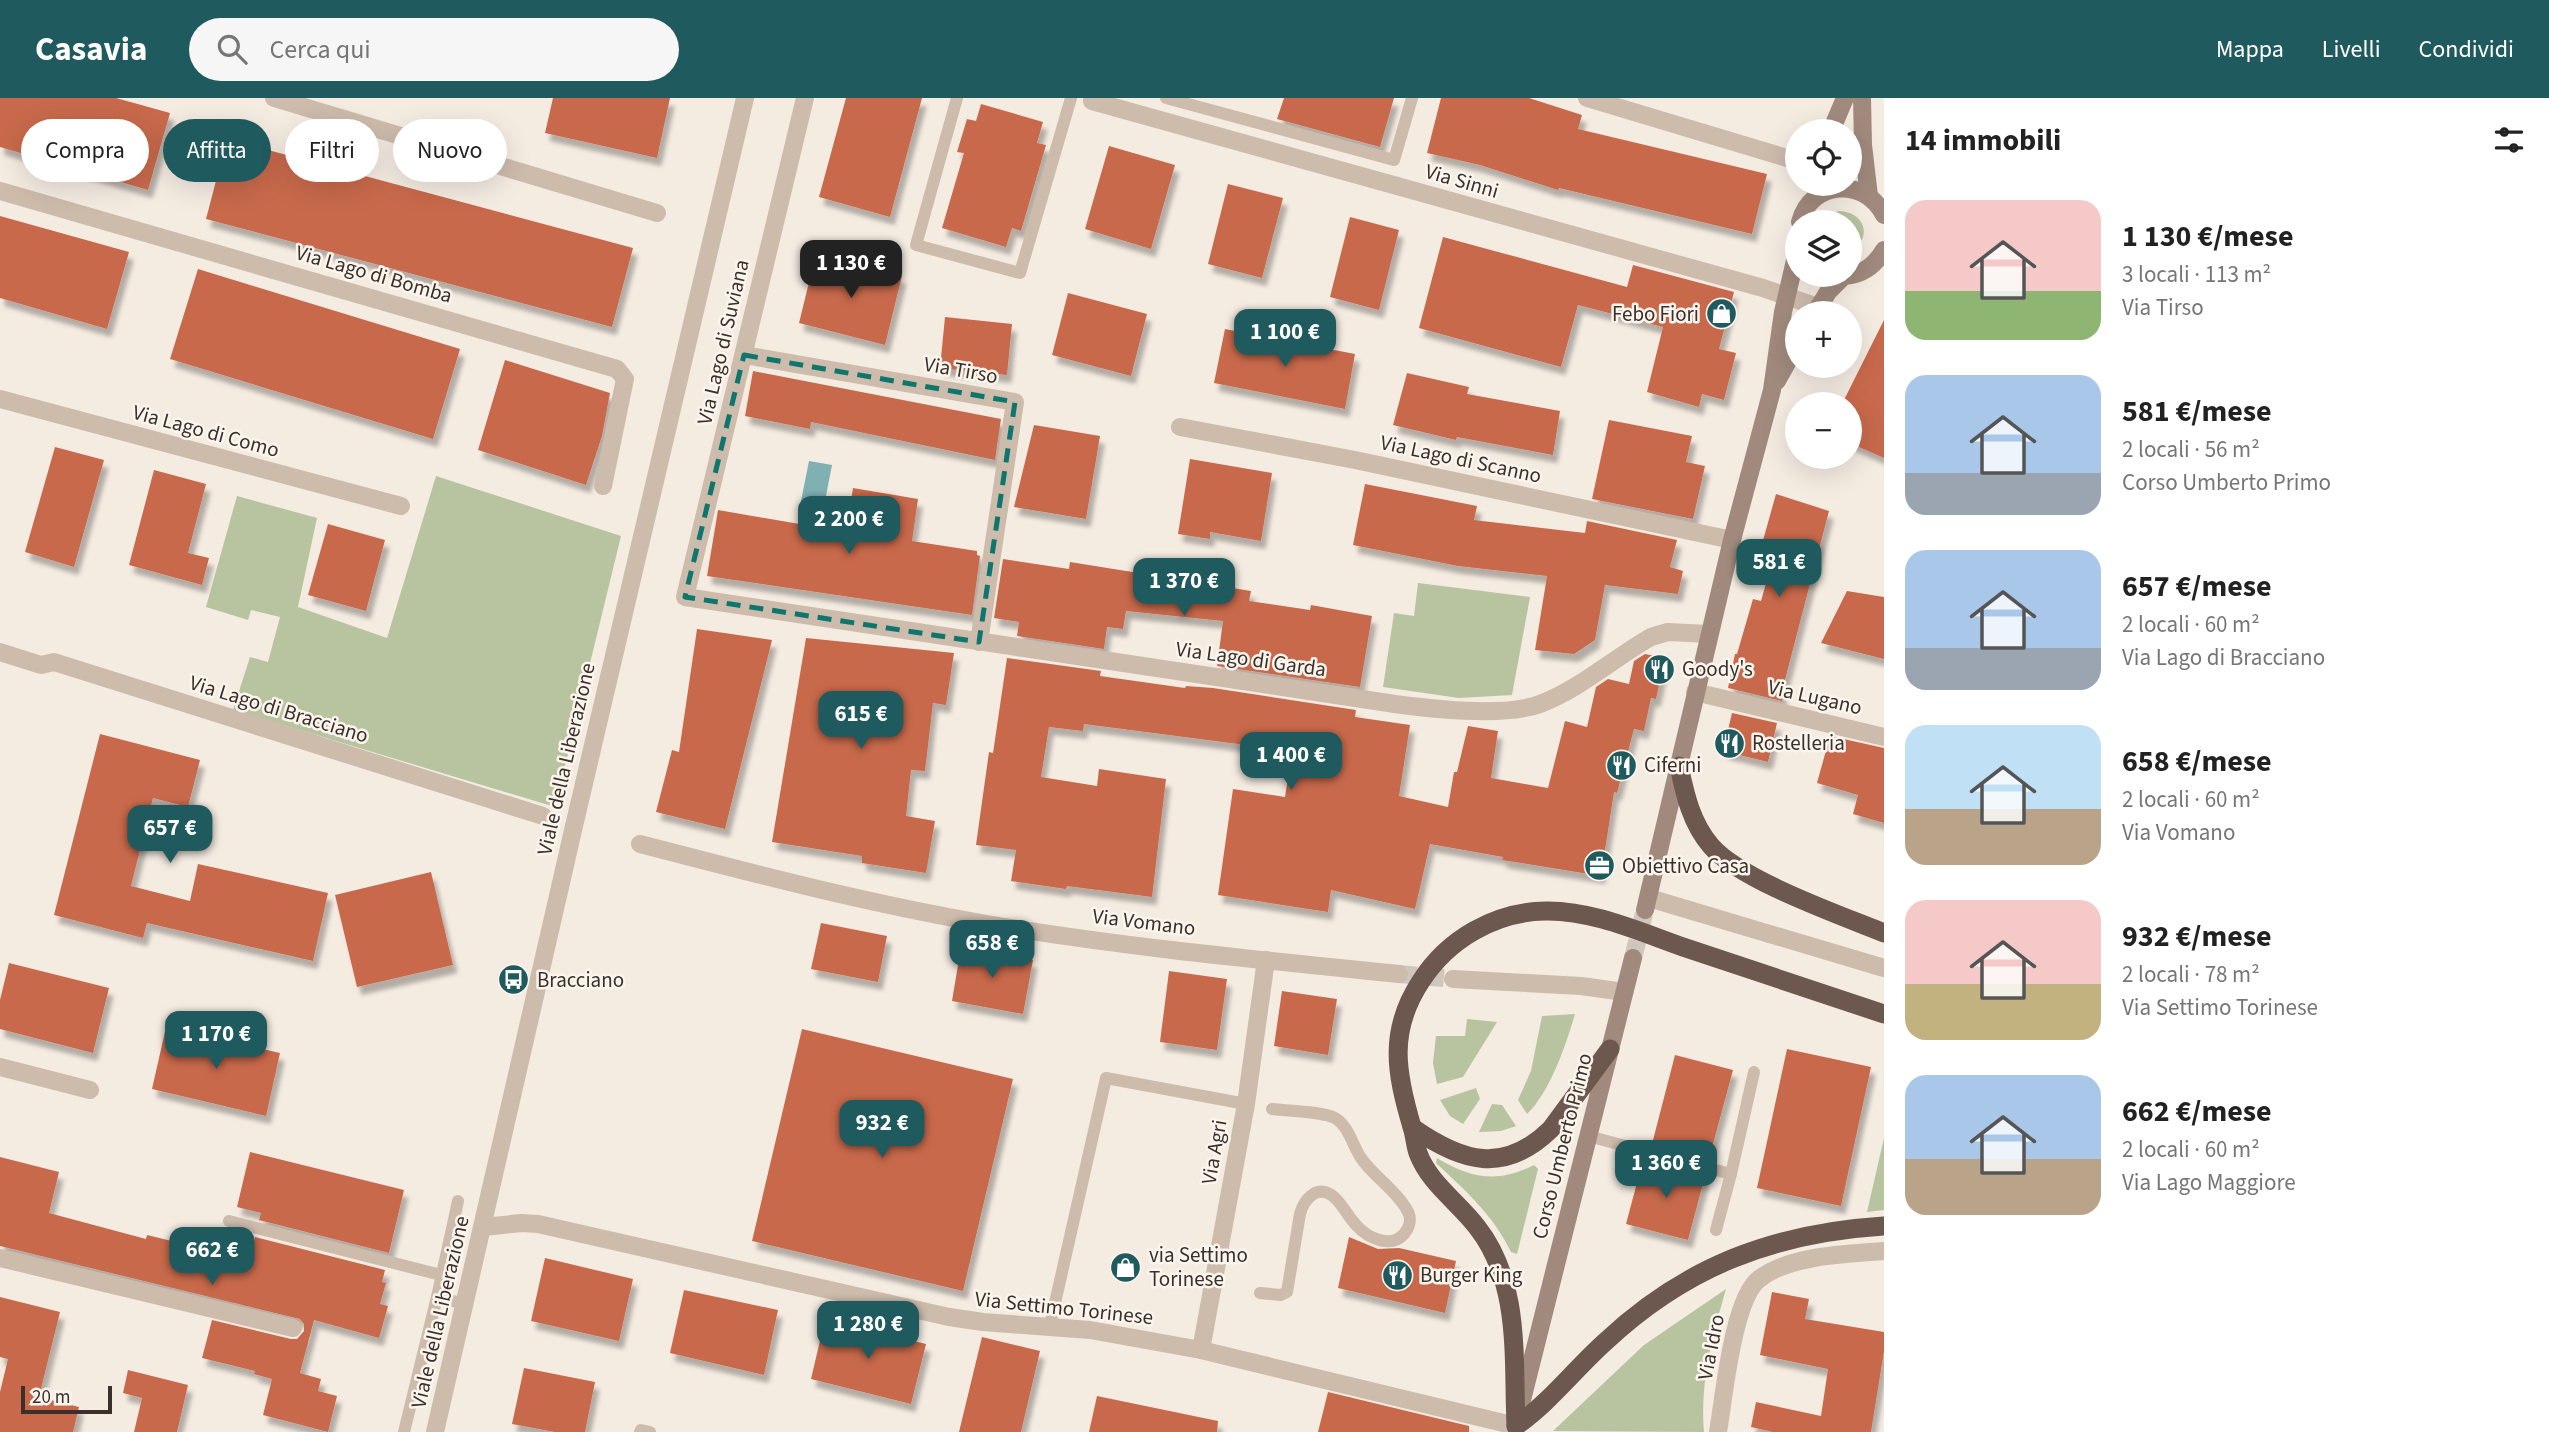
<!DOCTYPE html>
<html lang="it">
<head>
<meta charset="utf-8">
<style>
	body { margin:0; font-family:"Source Sans 3",sans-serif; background:#f6f6f6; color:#222; height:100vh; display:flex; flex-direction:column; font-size:26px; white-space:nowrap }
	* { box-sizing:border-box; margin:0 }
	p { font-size:23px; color:#767676 }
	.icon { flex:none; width:38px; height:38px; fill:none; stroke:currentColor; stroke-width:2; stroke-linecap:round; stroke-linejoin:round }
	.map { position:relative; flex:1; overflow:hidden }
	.panel { display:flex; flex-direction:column; background:#fff; width:665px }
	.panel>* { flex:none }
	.top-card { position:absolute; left:21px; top:21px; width:665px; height:63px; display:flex; gap:14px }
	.controls { position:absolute; left:1785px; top:21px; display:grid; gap:14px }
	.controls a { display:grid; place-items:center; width:77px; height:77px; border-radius:50%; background:#fff; box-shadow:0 7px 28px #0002; font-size:35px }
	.scale { position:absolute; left:21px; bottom:18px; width:91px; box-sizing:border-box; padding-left:7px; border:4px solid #3b302b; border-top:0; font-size:19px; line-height:24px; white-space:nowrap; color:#3b302b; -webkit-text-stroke:5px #fbf5ee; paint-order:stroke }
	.price { position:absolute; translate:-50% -60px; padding:0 16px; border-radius:14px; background:#1f5a5e; color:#fff; font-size:23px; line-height:46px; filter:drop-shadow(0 2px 4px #0008) }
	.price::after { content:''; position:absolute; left:50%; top:42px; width:21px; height:16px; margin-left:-10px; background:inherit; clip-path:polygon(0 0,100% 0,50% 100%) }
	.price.active { background:#222; color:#fff }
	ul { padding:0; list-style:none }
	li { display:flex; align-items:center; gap:21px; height:175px; padding:0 21px }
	li span { display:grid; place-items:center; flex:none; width:196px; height:140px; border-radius:21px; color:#555 }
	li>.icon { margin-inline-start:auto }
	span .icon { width:84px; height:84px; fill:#fffc; stroke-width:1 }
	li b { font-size:30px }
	h2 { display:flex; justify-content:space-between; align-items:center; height:84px; padding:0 21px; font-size:30px }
	.pill { padding:0 24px; border-radius:32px; background:#fff; box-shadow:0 7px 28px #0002; font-size:24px; line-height:63px }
	.pill.active { background:#1f5a5e; color:#fff }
	header { display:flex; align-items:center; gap:42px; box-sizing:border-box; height:98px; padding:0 35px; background:#1f5a5e; color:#fff }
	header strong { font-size:33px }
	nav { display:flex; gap:38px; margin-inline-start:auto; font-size:24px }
	.search { width:490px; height:63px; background:#f6f6f6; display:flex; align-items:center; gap:18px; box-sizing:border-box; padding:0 24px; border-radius:38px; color:#767676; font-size:26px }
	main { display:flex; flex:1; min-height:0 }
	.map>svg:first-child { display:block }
	.green { fill:#b8c4a0 }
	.water { fill:#7fb0b2 }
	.building { fill:#c8694b; filter:url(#shadow) }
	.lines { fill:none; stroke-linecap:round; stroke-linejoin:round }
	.minor-tunnel { stroke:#cfc6bd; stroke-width:18; stroke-dasharray:18 9; stroke-linecap:butt }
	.secondary-tunnel { stroke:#cfc6bd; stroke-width:18; stroke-dasharray:18 9; stroke-linecap:butt }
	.service { stroke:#cdbbac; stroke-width:12 }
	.minor { stroke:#cdbbac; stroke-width:18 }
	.secondary { stroke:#a18a7d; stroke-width:18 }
	.trunk { stroke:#6c584f; stroke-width:19 }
	.marked { fill:none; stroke:#0f766e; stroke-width:5; stroke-dasharray:14 9; stroke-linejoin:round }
	.labels { text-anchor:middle; stroke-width:5; stroke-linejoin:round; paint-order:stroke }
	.street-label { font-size:21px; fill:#3b302b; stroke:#fbf5ee }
	.poi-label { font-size:21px; fill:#3b302b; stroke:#fbf5ee; text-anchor:start }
</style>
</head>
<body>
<header>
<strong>Casavia</strong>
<div class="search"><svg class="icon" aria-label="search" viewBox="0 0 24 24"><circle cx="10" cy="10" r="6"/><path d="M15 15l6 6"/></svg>Cerca qui</div>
<nav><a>Mappa</a><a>Livelli</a><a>Condividi</a></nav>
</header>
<main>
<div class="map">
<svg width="1884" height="1334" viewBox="0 0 1884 1334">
	<defs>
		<filter id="shadow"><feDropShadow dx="4.5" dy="8" stdDeviation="2" flood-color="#0004"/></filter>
	</defs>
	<rect width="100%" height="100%" fill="#f4ebe1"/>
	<g class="green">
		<path d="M1838,113C1864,113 1874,139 1851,153L1850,124H1825Z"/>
		<path d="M436,378L621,438L555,709L233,612L250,559L268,564L280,519L251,512L248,522L206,509L237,398L317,420L298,509L387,540Z"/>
		<path d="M1418,485L1530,499L1512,597L1459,600L1383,589L1394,515L1414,518Z"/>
		<path d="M1575,916C1566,947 1550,994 1527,1016L1518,1002L1531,973L1542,918Z"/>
		<path d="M1467,921L1497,924L1463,979L1437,986L1433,965L1436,938H1465Z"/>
		<path d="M1476,990L1480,1001L1463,1026L1450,1018L1440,1002Z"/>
		<path d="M1492,1006L1502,1007L1516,1028L1501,1033L1479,1034Z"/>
		<path d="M1884,1040V1112L1867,1114Z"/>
		<path d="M1437,1060C1470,1080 1497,1086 1534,1067L1538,1071L1517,1156L1511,1154C1494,1118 1465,1092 1436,1065Z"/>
		<path d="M1726,1191C1712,1239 1700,1284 1704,1334L1553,1333L1644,1247Z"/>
	</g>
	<path class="water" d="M809,363L832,367L824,408L801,403Z"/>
	<g class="building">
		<path d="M0,0H116L170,15L148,92L0,49Z"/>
		<path d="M553,0H670L657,60L545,35Z"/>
		<path d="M846,0H922L890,119L819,99Z"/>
		<path d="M1284,0H1394L1380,49L1277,21Z"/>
		<path d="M1441,0H1529L1582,17L1578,31L1767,76L1752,136L1559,90L1558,92L1480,67L1427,55Z"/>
		<path d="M981,6L1043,24L1037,45L1046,47L1021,133L1012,130L1006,149L942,130L964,55L957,54L967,21L976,23Z"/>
		<path d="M227,41L633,150L612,229L206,121Z"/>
		<path d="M1109,48L1175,67L1151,151L1085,131Z"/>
		<path d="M1228,86L1283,100L1262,180L1208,166Z"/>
		<path d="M0,118L129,154L107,231L0,200Z"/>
		<path d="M1350,119L1399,132L1379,212L1330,199Z"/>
		<path d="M1443,139L1627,189L1633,167L1734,194L1719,251L1736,255L1724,302L1702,296L1699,309L1647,294L1663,229L1578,207L1561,269L1419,230Z"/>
		<path d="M816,156L902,178L885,247L799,225Z"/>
		<path d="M198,171L460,251L433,341L170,261Z"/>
		<path d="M1068,195L1147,216L1131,278L1052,257Z"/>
		<path d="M945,219L1012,226L1007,277L940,270Z"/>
		<path d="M1884,222V360L1850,345V306H1842Z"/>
		<path d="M1225,231L1355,256L1345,311L1214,285Z"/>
		<path d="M505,262L610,295L602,338L586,387L478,352Z"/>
		<path d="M753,273L1001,321L995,362L811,324L810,331L745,318Z"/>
		<path d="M1407,275L1469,289L1467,296L1560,313L1553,357L1457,339L1456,342L1393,327Z"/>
		<path d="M1609,322L1692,338L1686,364L1705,368L1693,421L1592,401Z"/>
		<path d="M1034,327L1100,338L1086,421L1014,409Z"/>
		<path d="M55,349L104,362L74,469L25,454Z"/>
		<path d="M1190,361L1272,375L1261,443L1210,434V441L1178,436Z"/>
		<path d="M154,372L206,386L188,455L209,460L202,487L129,467Z"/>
		<path d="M1365,386L1477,408L1474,422L1585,435L1587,423L1677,442L1670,469L1683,473L1678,496L1605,487L1595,542L1574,556L1535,552L1547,478L1458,468L1353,447Z"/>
		<path d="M853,390L918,401L912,443L977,453V457L980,458L972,517L707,478L718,412L846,434Z"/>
		<path d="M1776,396L1829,413L1781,597L1783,598L1782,603L1728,590L1735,556H1737L1753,501L1761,503L1774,457L1760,453Z"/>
		<path d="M328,426L385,442L366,513L308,497Z"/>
		<path d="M1003,461L1069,471L1070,464L1251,493L1249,503L1310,512L1311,507L1372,518L1360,589L1217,568L1223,523L1126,513L1123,531L1107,529L1104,551L1017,538L1019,524L994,520Z"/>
		<path d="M1847,493L1884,499V561L1821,545Z"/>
		<path d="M697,531L772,542L725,731L656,714L672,652L679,654Z"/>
		<path d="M806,540L954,555L946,607L933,605L925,673L911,672L906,718L935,723L926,775L862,765V758L772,744Z"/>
		<path d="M1645,556L1665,560L1656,601L1651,600L1644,633L1634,631L1617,695L1614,694L1601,778L1502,762L1503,759L1430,746L1415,811L1331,792L1328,814L1218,797L1233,691L1285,699L1292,653L1084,626L1083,633L1049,629L1041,679L1097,688L1099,671L1166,681L1152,799L1067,788L1066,791L1011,783L1016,752L976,747L989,654L993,655L1007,560L1101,573L1100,578L1185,590L1186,588L1213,590L1356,612L1355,619L1410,627L1399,698L1448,709L1454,674H1457L1468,628L1498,633L1491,680L1548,690L1565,623L1587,629L1596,589L1608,581L1629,586L1634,563Z"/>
		<path d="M1732,615L1777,625L1768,664L1723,653Z"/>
		<path d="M100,636L200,662L188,709L153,700L131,788L190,803L198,766L328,795L313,863L147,825L143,840L54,817Z"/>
		<path d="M1830,638L1884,650V725L1853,716L1858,697L1817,685Z"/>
		<path d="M431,774L453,867L357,889L335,797Z"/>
		<path d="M821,825L887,838L878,884L811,871Z"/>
		<path d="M961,849L1033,862L1023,916L952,903Z"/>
		<path d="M9,865L109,890L93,955L0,931V902Z"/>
		<path d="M1169,873L1227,881L1217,952L1160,944Z"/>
		<path d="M1282,893L1337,901L1328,957L1274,948Z"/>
		<path d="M166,929L280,955L266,1018L152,991Z"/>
		<path d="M802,931L1013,981L963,1193L752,1143Z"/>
		<path d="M1787,951L1871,969L1841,1108L1757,1090Z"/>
		<path d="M1675,957L1733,972L1709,1061L1652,1046Z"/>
		<path d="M250,1054L404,1092L389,1155L259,1122L261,1115L237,1109Z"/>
		<path d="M0,1059L59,1074L49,1115L146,1141L147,1137L250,1162L255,1139L385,1172L382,1184L386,1185L380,1206L388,1208L379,1240L314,1222L300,1275L321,1281L318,1293L337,1298L328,1334L263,1317L272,1281L254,1276L255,1273L202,1260L212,1222L291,1241H297L304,1233V1226L300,1221L0,1148Z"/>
		<path d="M1643,1062L1705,1078L1688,1142L1626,1126Z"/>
		<path d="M1349,1139L1378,1151L1399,1150L1456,1163L1445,1215L1338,1190Z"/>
		<path d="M545,1160L633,1181L619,1243L531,1223Z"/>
		<path d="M684,1192L778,1212L764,1277L670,1255Z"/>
		<path d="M1772,1194L1809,1201L1805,1221L1884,1234V1253L1871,1334H1773L1751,1329L1756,1304L1821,1318L1828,1271L1760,1257Z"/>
		<path d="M0,1199L60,1214L39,1299L79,1309L73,1334H0V1294L8,1261L0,1259Z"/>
		<path d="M825,1221L926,1246L911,1306L811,1281Z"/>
		<path d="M982,1239L1040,1253L1021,1334H959Z"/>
		<path d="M524,1270L595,1284L585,1334H555L512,1326Z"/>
		<path d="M128,1272L188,1287L177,1334H134L142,1300L123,1295Z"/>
		<path d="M1328,1294L1469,1328V1334H1318Z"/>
		<path d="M1097,1298L1218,1323L1217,1334H1089Z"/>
	</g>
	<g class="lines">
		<path class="minor-tunnel" d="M1399,876L1453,881"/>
		<path class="secondary-tunnel" d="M1633,860L1645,812"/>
		<g class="service">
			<path d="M957,0L916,147L1020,175L1071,0"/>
			<path d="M1166,0L1394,62L1412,0"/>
			<path d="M1588,1038L1731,1076L1716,1132"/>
			<path d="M1731,1076L1754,974"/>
			<path d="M229,1123L441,1177"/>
			<path d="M1260,1195L1281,1197L1287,1194L1300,1116C1304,1101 1318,1085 1334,1099C1343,1107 1348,1119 1357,1128C1368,1140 1391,1151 1404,1136C1410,1129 1412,1120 1407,1112C1396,1092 1374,1079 1361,1060C1353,1048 1348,1027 1335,1020C1321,1013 1288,1013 1272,1011"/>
			<path d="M437,1199L458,1103"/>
			<path d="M1050,1227L1106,980L1246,1006"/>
			<path d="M404,1334L437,1199L465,1206"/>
			<path d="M640,1334L641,1332L650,1334"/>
		</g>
		<g class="minor">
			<path d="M274,0L657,115"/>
			<path d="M805,0L685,499L1395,606C1432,611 1505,619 1540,606C1580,591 1614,560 1651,539L1668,534L1709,536"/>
			<path d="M1587,0L1797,63"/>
			<path d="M1092,3L1763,190L1818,209"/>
			<path d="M0,93L617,271L625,281L603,388"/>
			<path d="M744,257L1015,304L979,544"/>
			<path d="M0,301L401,408"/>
			<path d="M1180,329L1355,362L1732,442"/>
			<path d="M0,554L41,567L54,564L543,718"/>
			<path d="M1695,594L1884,639"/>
			<path d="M640,746C755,776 870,806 987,826C1123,849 1261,862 1399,876"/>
			<path d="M1649,800L1884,870"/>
			<path d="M1453,881L1581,888L1624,894"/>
			<path d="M0,969L90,992"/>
			<path d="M484,1129L521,1125L538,1126L949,1219L983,1224L1090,1232L1201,1252L1516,1328"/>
			<path d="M0,1160L293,1230"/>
			<path d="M1201,1252L1246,1006L1266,862"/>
			<path d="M435,1334L574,728L745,0"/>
			<path d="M1718,1334C1724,1299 1733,1201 1759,1181C1790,1157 1847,1156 1884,1153"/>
		</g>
		<g class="secondary">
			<path d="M1862,0L1863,47L1869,98"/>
			<path d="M1831,33L1845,0"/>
			<path d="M1800,124C1811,82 1865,79 1884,117"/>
			<path d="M1829,177C1853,181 1871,174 1884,152"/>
			<path d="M1815,215L1828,194L1843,179"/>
			<path d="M1777,283L1797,247"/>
			<path d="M1645,812L1732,442L1772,292L1783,214L1797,154"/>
			<path d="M1519,1314L1633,860"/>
		</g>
		<g class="trunk">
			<path d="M1679,668C1685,696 1691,725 1711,748C1740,782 1840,817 1884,835"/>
			<path d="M1413,1030C1462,1064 1504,1077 1551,1031L1610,951"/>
			<path d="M1516,1328C1513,1260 1521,1185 1477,1129C1458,1104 1429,1085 1418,1055C1415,1046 1415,1038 1412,1029C1396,975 1388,933 1421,883C1448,841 1495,814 1545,813C1592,812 1640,834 1683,849C1750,872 1817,894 1884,916"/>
			<path d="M1516,1328C1550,1304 1574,1272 1605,1244C1686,1168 1774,1135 1884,1128"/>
		</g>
	</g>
	<path class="marked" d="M744,257L1015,304L979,544L685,499Z"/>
	<defs>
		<symbol id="shop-disc" viewBox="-11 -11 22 22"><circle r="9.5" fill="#1f5a5e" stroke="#fbf5ee"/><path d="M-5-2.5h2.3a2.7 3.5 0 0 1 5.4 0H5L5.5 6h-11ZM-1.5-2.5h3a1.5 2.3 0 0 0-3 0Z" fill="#fff"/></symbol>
		<symbol id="restaurant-disc" viewBox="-11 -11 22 22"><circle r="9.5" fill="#1f5a5e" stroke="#fbf5ee"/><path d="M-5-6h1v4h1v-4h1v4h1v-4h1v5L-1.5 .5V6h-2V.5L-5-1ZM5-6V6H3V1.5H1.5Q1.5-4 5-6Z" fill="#fff"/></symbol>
		<symbol id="office-disc" viewBox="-11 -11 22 22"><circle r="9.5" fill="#1f5a5e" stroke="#fbf5ee"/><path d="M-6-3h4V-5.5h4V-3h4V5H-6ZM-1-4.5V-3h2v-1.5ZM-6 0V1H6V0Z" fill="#fff"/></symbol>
		<symbol id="bus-disc" viewBox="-11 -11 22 22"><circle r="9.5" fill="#1f5a5e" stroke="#fbf5ee"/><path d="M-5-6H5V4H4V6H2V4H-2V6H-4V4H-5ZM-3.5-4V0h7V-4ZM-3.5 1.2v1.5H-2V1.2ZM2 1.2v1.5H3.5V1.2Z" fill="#fff"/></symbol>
	</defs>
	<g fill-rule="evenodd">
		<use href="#shop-disc" x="1704" y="198" width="35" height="35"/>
		<use href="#restaurant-disc" x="1642" y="554" width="35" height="35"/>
		<use href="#restaurant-disc" x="1712" y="628" width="35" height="35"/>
		<use href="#restaurant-disc" x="1604" y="650" width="35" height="35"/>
		<use href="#office-disc" x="1582" y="750" width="35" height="35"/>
		<use href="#bus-disc" x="496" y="864" width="35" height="35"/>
		<use href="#shop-disc" x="1108" y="1152" width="35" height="35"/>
		<use href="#restaurant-disc" x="1380" y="1160" width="35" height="35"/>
	</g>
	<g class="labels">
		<g class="street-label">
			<text transform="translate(1462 83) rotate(16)" y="7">Via Sinni</text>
			<text transform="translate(374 176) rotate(16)" y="7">Via Lago di Bomba</text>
			<text transform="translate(723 244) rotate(-77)" y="7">Via Lago di Suviana</text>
			<text transform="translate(961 272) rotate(10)" y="7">Via Tirso</text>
			<text transform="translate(206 333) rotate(15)" y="7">Via Lago di Como</text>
			<text transform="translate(1461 361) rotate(12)" y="7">Via Lago di Scanno</text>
			<text transform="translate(1251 561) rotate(8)" y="7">Via Lago di Garda</text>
			<text transform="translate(1815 599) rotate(13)" y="7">Via Lugano</text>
			<text transform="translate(279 611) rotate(17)" y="7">Via Lago di Bracciano</text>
			<text transform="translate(566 661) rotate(-77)" y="7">Viale della Liberazione</text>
			<text transform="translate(1144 824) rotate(7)" y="7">Via Vomano</text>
			<text transform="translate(1562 1048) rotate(-76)" y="7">Corso Umberto Primo</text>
			<text transform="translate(1214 1054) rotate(-80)" y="7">Via Agri</text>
			<text transform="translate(1064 1210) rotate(6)" y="7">Via Settimo Torinese</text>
			<text transform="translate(440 1214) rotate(-77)" y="7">Viale della Liberazione</text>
			<text transform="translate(1711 1249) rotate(-79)" y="7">Via Idro</text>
		</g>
		<g class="poi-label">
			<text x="1699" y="223" text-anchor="end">Febo Fiori</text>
			<text x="1682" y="578">Goody's</text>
			<text x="1752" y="652">Rostelleria</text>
			<text x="1644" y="674">Ciferni</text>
			<text x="1622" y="775">Obiettivo Casa</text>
			<text x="537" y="889">Bracciano</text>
			<text x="1149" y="1164">via Settimo<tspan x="1149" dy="24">Torinese</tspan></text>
			<text x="1420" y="1184">Burger King</text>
		</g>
	</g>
</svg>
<div class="controls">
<a><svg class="icon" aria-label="locate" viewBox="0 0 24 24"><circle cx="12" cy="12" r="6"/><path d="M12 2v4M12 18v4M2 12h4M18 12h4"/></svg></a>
<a><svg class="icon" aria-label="layers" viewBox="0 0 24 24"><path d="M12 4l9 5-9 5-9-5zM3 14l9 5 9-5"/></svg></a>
<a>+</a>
<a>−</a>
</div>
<div class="scale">20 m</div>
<b class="price active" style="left:851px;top:202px">1 130 €</b>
<b class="price" style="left:1285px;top:271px">1 100 €</b>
<b class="price" style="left:849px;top:458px">2 200 €</b>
<b class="price" style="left:1779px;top:501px">581 €</b>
<b class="price" style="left:1184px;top:520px">1 370 €</b>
<b class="price" style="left:861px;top:653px">615 €</b>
<b class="price" style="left:1291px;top:694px">1 400 €</b>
<b class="price" style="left:170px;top:767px">657 €</b>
<b class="price" style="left:992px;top:882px">658 €</b>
<b class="price" style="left:216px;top:973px">1 170 €</b>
<b class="price" style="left:882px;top:1062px">932 €</b>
<b class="price" style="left:1666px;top:1102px">1 360 €</b>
<b class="price" style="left:212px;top:1189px">662 €</b>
<b class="price" style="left:868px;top:1263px">1 280 €</b>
<div class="top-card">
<a class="pill">Compra</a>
<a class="pill active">Affitta</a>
<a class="pill">Filtri</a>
<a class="pill">Nuovo</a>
</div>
</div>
<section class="panel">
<h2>14 immobili<svg class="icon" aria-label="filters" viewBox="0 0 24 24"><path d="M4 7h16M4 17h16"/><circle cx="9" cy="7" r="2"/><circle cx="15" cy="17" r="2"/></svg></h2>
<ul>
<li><span style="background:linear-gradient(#f6c9c9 65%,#8fb573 0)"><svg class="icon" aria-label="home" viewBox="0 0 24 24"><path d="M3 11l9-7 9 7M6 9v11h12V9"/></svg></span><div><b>1 130 €/mese</b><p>3 locali · 113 m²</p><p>Via Tirso</p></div></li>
<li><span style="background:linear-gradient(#a9c7e8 70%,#9aa5b1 0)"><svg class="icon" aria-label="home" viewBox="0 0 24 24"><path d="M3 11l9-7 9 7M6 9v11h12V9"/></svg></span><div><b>581 €/mese</b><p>2 locali · 56 m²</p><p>Corso Umberto Primo</p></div></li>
<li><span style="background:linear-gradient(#a9c7e8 70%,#9aa5b1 0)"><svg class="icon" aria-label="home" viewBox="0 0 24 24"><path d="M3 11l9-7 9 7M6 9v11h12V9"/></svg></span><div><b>657 €/mese</b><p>2 locali · 60 m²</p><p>Via Lago di Bracciano</p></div></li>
<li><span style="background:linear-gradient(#bfe0f5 60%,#b9a48a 0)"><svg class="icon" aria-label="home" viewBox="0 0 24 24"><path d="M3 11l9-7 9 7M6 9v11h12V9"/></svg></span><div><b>658 €/mese</b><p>2 locali · 60 m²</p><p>Via Vomano</p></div></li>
<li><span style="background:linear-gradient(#f6c9c9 60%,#c2b280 0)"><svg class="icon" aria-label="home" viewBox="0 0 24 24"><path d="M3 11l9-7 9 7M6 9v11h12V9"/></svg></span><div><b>932 €/mese</b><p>2 locali · 78 m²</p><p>Via Settimo Torinese</p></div></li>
<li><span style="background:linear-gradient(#a9c7e8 60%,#b9a48a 0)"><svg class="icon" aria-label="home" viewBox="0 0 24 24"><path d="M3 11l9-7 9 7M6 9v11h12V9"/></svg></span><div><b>662 €/mese</b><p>2 locali · 60 m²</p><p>Via Lago Maggiore</p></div></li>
</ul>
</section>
</main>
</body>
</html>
